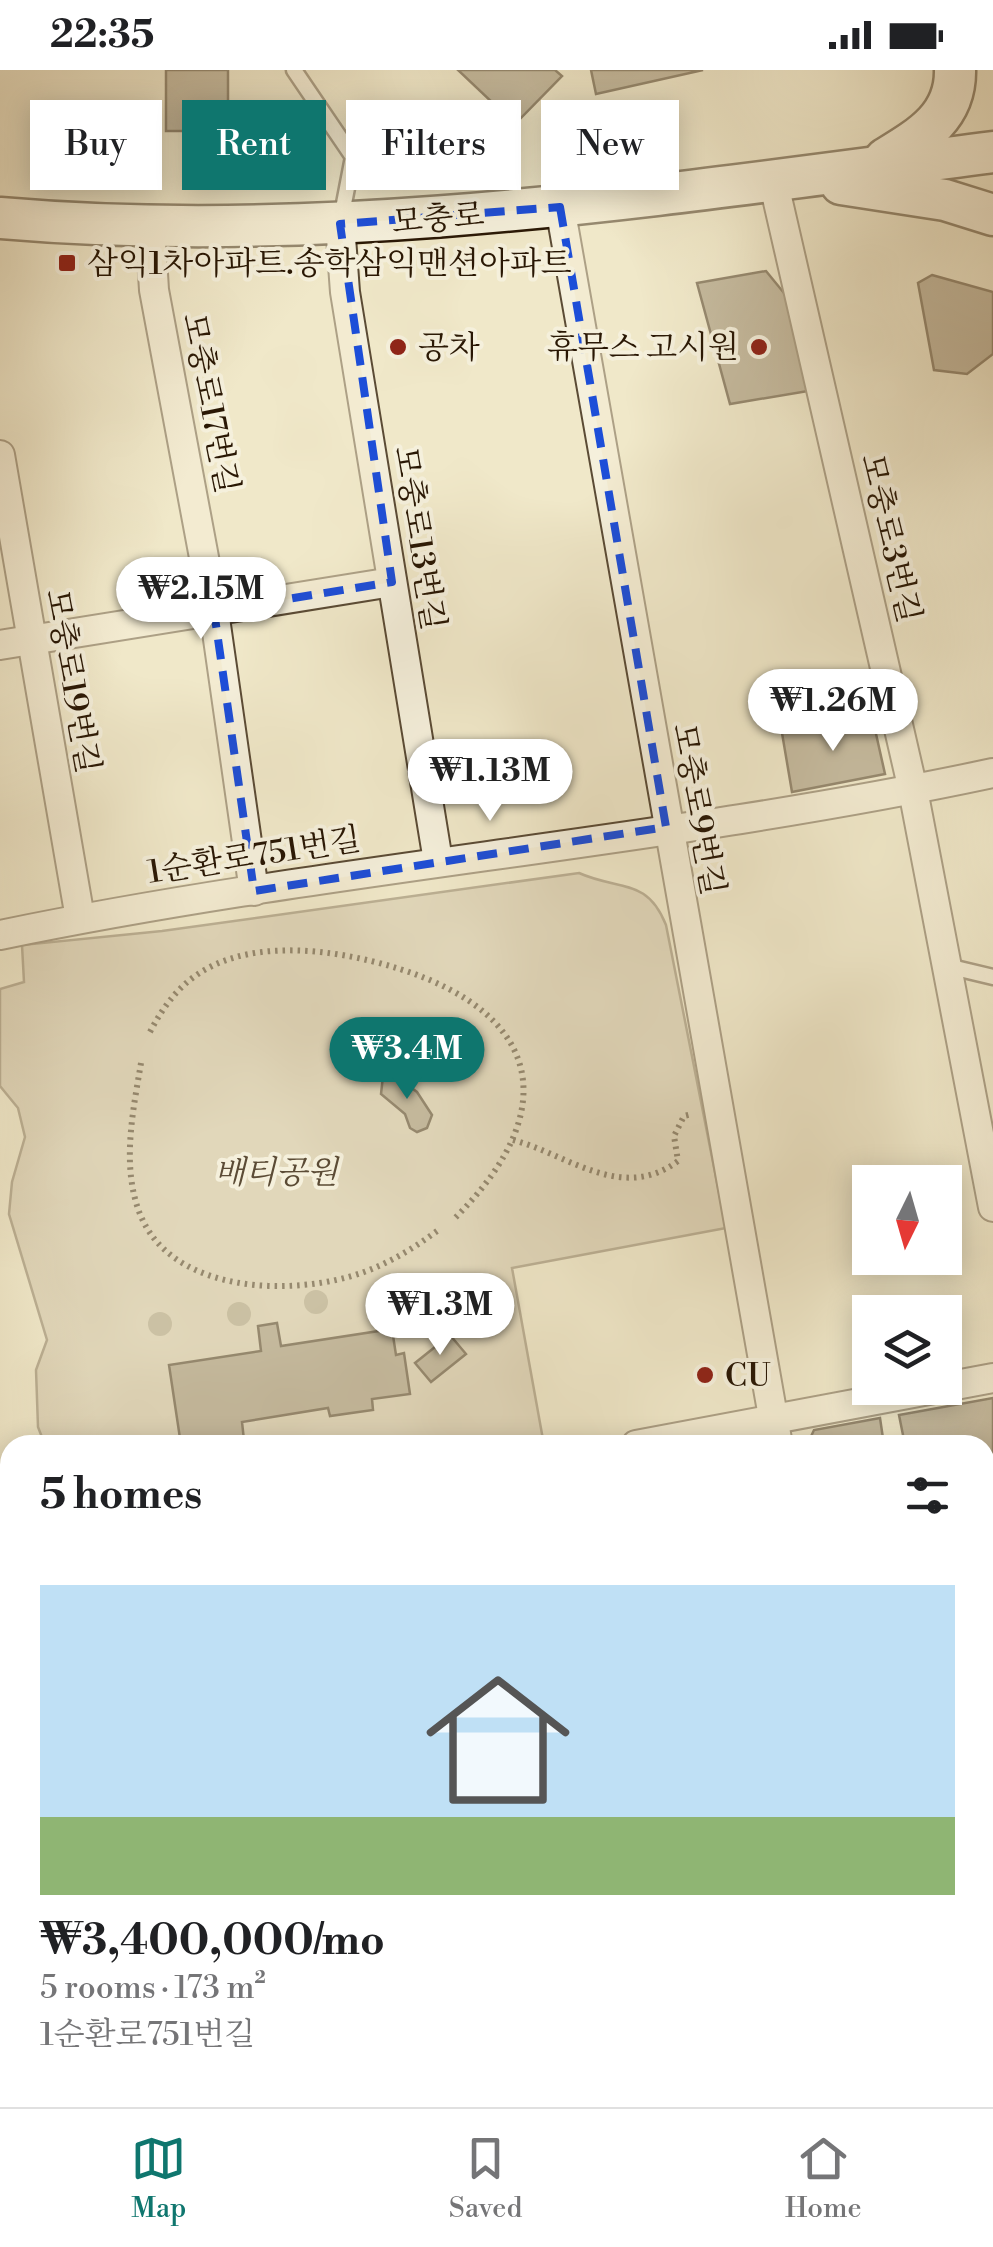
<!DOCTYPE html>
<html lang="en">
<head>
<meta charset="utf-8">
<style>
	body { margin:0; font-family:"Libre Bodoni","Noto Serif KR",serif; background:#f6f6f6; color:#202124; height:100vh; display:flex; flex-direction:column; font-size:38px; white-space:nowrap }
	* { box-sizing:border-box; margin:0 }
	p { font-size:32px; color:#757577 }
	.icon { flex:none; width:55px; height:55px; fill:none; stroke:currentColor; stroke-width:2; stroke-linecap:round; stroke-linejoin:round }
	.map { position:relative; flex:1; overflow:hidden }
	.details { position:absolute; left:0px; top:1365px; width:995px; height:672px; display:flex; flex-direction:column; background:#fff; border-radius:30px 30px 0 0; box-shadow:0 5px 25px #0003 }
	.details>* { flex:none }
	.banner { position:absolute; left:30px; top:30px; width:935px; height:90px; display:flex; gap:20px }
	.needle { width:65px; rotate:185deg }
	.fabs { position:absolute; left:852px; top:1095px; display:grid; gap:20px }
	.fabs a { display:grid; place-items:center; width:110px; height:110px; border-radius:0px; background:#fff; box-shadow:0 5px 25px #0003; font-size:50px }
	.price { position:absolute; translate:-50% -85px; padding:0 22px; border-radius:35px; background:#fff; color:#222; font-size:32px; line-height:65px; filter:drop-shadow(0 2px 5px #0008) }
	.price::after { content:''; position:absolute; left:50%; top:60px; width:30px; height:22px; margin-left:-15px; background:inherit; clip-path:polygon(0 0,100% 0,50% 100%) }
	.price.on { background:#0f766e; color:#fff }
	ul { padding:0; list-style:none }
	li { display:grid; align-content:center; gap:20px; height:530px; padding:0 40px }
	li+li { border-top:2px solid #e0e0e0 }
	li span { display:grid; place-items:center; height:310px; border-radius:0px; color:#555 }
	li>.icon { margin-inline-start:auto }
	span .icon { width:180px; height:180px; fill:#fffc; stroke-width:1 }
	li b { font-size:42px }
	h2 { display:flex; justify-content:space-between; align-items:center; height:120px; padding:0 40px; font-size:42px }
	.pill { padding:0 35px; border-radius:0px; background:#fff; box-shadow:0 5px 25px #0003; font-size:35px; line-height:90px }
	.pill.on { background:#0f766e; color:#fff }
	.status { display:flex; justify-content:space-between; align-items:center; height:70px; padding:0 50px; background:#fff; direction:ltr }
	.status svg { height:28px; fill:currentColor }
	.tabs { display:flex; justify-content:space-around; align-items:center; height:140px; border-top:2px solid #e0e0e0; background:#fff; font-size:28px; color:#757577 }
	.tabs a { display:grid; justify-items:center; gap:5px }
	.tabs .on { color:#0f766e }
	.map>svg:first-child { display:block }
	.green { fill:#cec4a8; stroke:#7c6e56; stroke-width:2.5 }
	.building { fill:#90846a; stroke:#291704; stroke-width:2.5 }
	.lines { fill:none; stroke-linecap:round; stroke-linejoin:round }
	.service-casing { stroke:#5b4b35; stroke-width:19 }
	.minor-casing { stroke:#5b4b35; stroke-width:32 }
	.secondary-casing { stroke:#291704; stroke-width:45 }
	.path { stroke:#291704; stroke-width:6; stroke-dasharray:2.5 5; stroke-linecap:butt }
	.service { stroke:#f5f0dc; stroke-width:14 }
	.minor { stroke:#f5f0dc; stroke-width:28 }
	.secondary { stroke:#f5f0dc; stroke-width:40 }
	.tree { fill:#9e9278 }
	.marked { fill:none; stroke:#1d4ed8; stroke-width:8; stroke-dasharray:20 12; stroke-linejoin:round }
	.poi-dot { fill:#8f2418; stroke:#f5f0dc; stroke-width:4 }
	.labels { text-anchor:middle; stroke-width:8; stroke-linejoin:round; paint-order:stroke }
	.street-label { font-size:32px; fill:#291704; stroke:#f5f0dc }
	.poi-label { font-size:32px; fill:#291704; stroke:#f5f0dc; text-anchor:start }
	.park-label { font-size:32px; font-style:italic; fill:#5b4b35; stroke:#f5f0dc }
</style>
</head>
<body>
<div class="status"><b>22:35</b><svg viewBox="0 0 49 12"><path d="M0 12V9h3v3zM5 12V6h3v6zM10 12V3h3v9zM15 12V0h3v12zM26 1h20v11H26zM47 4h2v5h-2z"/></svg></div>
<div class="map">
<svg width="993" height="2037" viewBox="0 0 993 2037">
	<rect width="100%" height="100%" fill="#f0e8c9"/>
	<filter id="stains"><feTurbulence type="fractalNoise" baseFrequency=".002" numOctaves="4"/><feColorMatrix values="0 0 0 0 .2 0 0 0 0 .09 0 0 0 0 .02 0 0 0 .5 -.17"/></filter>
	<radialGradient id="worn" r=".72"><stop offset=".6" stop-color="#630" stop-opacity="0"/><stop offset="1" stop-color="#630" stop-opacity=".3"/></radialGradient>
	<g class="green">
		<path d="M579,803C619,821 647,807 666,855L726,1158L512,1198L544,1375H45L38,1357L36,1300L47,1270L9,1144L12,1112L25,1067L18,1038L0,1016V919L24,912L22,875L162,861Z"/>
		<path d="M539,2028H683L682,2037L539,2033Z"/>
	</g>
	<g class="building">
		<rect x="166" y="0" width="62" height="61"/>
		<path d="M458,0H555L562,6L515,54Z"/>
		<path d="M591,0H703L596,24Z"/>
		<path d="M766,201L793,234L814,320L730,334L697,213Z"/>
		<path d="M932,205L993,222V284L967,304L934,300L918,213Z"/>
		<path d="M872,646L885,704L792,722L782,663Z"/>
		<path d="M383,1006H395L417,1022L432,1045L427,1058L417,1062L410,1058L405,1044L381,1024Z"/>
		<path d="M277,1253L281,1276L392,1259L396,1285L404,1283L410,1324L372,1329L373,1340L330,1346L328,1338L242,1352L244,1370L226,1375H181L169,1295L261,1281L258,1256Z"/>
		<path d="M450,1265L466,1284L431,1312L415,1293Z"/>
		<path d="M993,1328V1392L985,1393V1375H905L899,1345Z"/>
		<path d="M880,1348L884,1375H807L814,1360Z"/>
		<path d="M251,2028H456L455,2037H251Z"/>
		<path d="M770,2028H856L855,2037H769Z"/>
	</g>
	<g class="lines">
		<defs>
			<g id="service">
				<path d="M294,0L353,87L341,149"/>
				<path d="M947,896L993,907"/>
			</g>
			<g id="minor">
				<path d="M773,110L913,720L993,1137"/>
				<path d="M560,137L778,1375"/>
				<path d="M150,154L154,220L214,541L254,821"/>
				<path d="M340,154L345,222L438,791"/>
				<path d="M0,385L80,848"/>
				<path d="M0,575L392,512"/>
				<path d="M0,865C328,797 665,773 993,703"/>
				<path d="M636,1375L993,1308"/>
				<path d="M0,1480L10,1478"/>
				<path d="M0,1612L10,1665"/>
				<path d="M985,1924L993,1922"/>
				<path d="M78,2028L80,2037"/>
				<path d="M891,2028L893,2037"/>
			</g>
			<g id="secondary">
				<path d="M885,89C921,67 956,47 955,0"/>
				<path d="M841,114L945,130L993,145"/>
				<path d="M0,148C333,177 663,124 993,82"/>
			</g>
		</defs>
		<use href="#service" class="service-casing"/>
		<use href="#minor" class="minor-casing"/>
		<use href="#secondary" class="secondary-casing"/>
		<g class="path">
			<path d="M150,962C165,933 183,910 212,896C259,873 322,879 371,891C529,929 577,1027 454,1149"/>
			<path d="M141,993C133,1041 121,1096 140,1144C172,1225 295,1227 364,1202C391,1192 414,1178 437,1161"/>
			<path d="M513,1070C567,1084 622,1133 678,1091L674,1066L684,1046L692,1044"/>
		</g>
		<use href="#service" class="service"/>
		<use href="#minor" class="minor"/>
		<use href="#secondary" class="secondary"/>
	</g>
	<g class="tree">
		<circle cx="396" cy="1221" r="12"/>
		<circle cx="316" cy="1232" r="12"/>
		<circle cx="239" cy="1244" r="12"/>
		<circle cx="160" cy="1254" r="12"/>
	</g>
	<path d="M0 0H993V2037H0ZM560,137L666,757L254,821L214,541L392,512L340,154Z" fill="#f0e8c9" fill-opacity=".55" fill-rule="evenodd"/>
	<path class="marked" d="M560,137L666,757L254,821L214,541L392,512L340,154Z"/>
	<g class="poi-dot">
		<rect x="57" y="183" width="20" height="20" rx="5"/>
		<circle cx="398" cy="277" r="10"/>
		<circle cx="759" cy="277" r="10"/>
		<circle cx="705" cy="1305" r="10"/>
	</g>
	<g class="labels">
		<g class="street-label">
			<text transform="translate(438 148) rotate(-5)" y="11">모충로</text>
			<text transform="translate(211 333) rotate(79)" y="11">모충로17번길</text>
			<text transform="translate(420 468) rotate(81)" y="11">모충로13번길</text>
			<text transform="translate(891 468) rotate(77)" y="11">모충로3번길</text>
			<text transform="translate(73 611) rotate(80)" y="11">모충로19번길</text>
			<text transform="translate(699 739) rotate(80)" y="11">모충로9번길</text>
			<text transform="translate(254 785) rotate(-9)" y="11">1순환로751번길</text>
		</g>
		<g class="poi-label">
			<text x="87" y="204">삼익1차아파트.송학삼익맨션아파트</text>
			<text x="418" y="288">공차</text>
			<text x="739" y="288" text-anchor="end">휴무스 고시원</text>
			<text x="725" y="1316">CU</text>
		</g>
		<g class="park-label">
			<text x="276" y="1113">배티공원</text>
		</g>
	</g>
	<rect width="100%" height="100%" filter="url(#stains)"/>
	<rect width="100%" height="100%" fill="url(#worn)"/>
</svg>
<div class="fabs">
<a><svg class="needle" viewBox="-14 -14 28 28"><path d="M0-13l5 13h-10z" fill="#e53935"/><path d="M0 13l5-13h-10z" fill="#757577"/></svg></a>
<a><svg class="icon" aria-label="layers" viewBox="0 0 24 24"><path d="M12 4l9 5-9 5-9-5zM3 14l9 5 9-5"/></svg></a>
</div>
<b class="price" style="left:201px;top:572px">₩2.15M</b>
<b class="price" style="left:833px;top:684px">₩1.26M</b>
<b class="price" style="left:490px;top:754px">₩1.13M</b>
<b class="price on" style="left:407px;top:1032px">₩3.4M</b>
<b class="price" style="left:440px;top:1288px">₩1.3M</b>
<div class="banner">
<a class="pill">Buy</a>
<a class="pill on">Rent</a>
<a class="pill">Filters</a>
<a class="pill">New</a>
</div>
<section class="details">
<h2>5 homes<svg class="icon" aria-label="filters" viewBox="0 0 24 24"><path d="M4 7h16M4 17h16"/><circle cx="9" cy="7" r="2"/><circle cx="15" cy="17" r="2"/></svg></h2>
<ul>
<li><span style="background:linear-gradient(#bfe0f5 75%,#8fb573 0)"><svg class="icon" aria-label="home" viewBox="0 0 24 24"><path d="M3 11l9-7 9 7M6 9v11h12V9"/></svg></span><div><b>₩3,400,000/mo</b><p>5 rooms · 173 m²</p><p>1순환로751번길</p></div></li>
</ul>
</section>
</div>
<nav class="tabs">
<a class="on"><svg class="icon" aria-label="map" viewBox="0 0 24 24"><path d="M3 6l6-2 6 2 6-2v14l-6 2-6-2-6 2zM9 4v14M15 6v14"/></svg>Map</a>
<a><svg class="icon" aria-label="saved" viewBox="0 0 24 24"><path d="M7 4h10v16l-5-4-5 4z"/></svg>Saved</a>
<a><svg class="icon" aria-label="home" viewBox="0 0 24 24"><path d="M3 11l9-7 9 7M6 9v11h12V9"/></svg>Home</a>
</nav>
</body>
</html>
